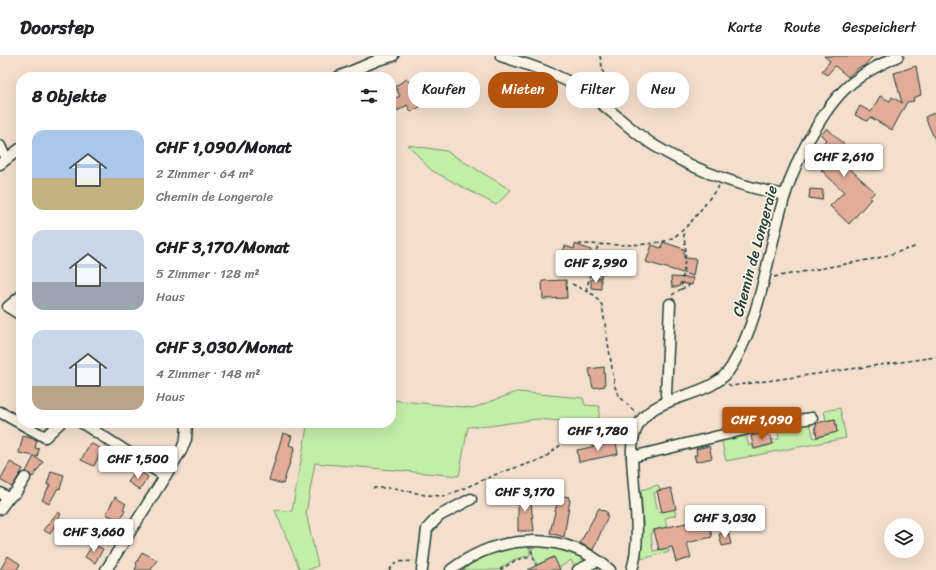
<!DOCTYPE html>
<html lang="de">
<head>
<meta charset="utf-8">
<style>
	body { margin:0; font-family:Sriracha,sans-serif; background:#f2f2f2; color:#202124; height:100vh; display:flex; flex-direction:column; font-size:15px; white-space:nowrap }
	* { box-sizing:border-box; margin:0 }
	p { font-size:13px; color:#757577 }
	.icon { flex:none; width:22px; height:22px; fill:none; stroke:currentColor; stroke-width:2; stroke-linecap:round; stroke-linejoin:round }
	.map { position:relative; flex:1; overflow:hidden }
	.panel { position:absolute; left:16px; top:16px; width:380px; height:356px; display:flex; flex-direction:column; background:#fff; border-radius:16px; box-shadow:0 4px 16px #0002 }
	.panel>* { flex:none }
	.top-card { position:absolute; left:408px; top:16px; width:380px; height:36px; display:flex; gap:8px }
	.fabs { position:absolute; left:884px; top:462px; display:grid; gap:8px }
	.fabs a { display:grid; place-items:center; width:40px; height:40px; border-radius:50%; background:#fff; box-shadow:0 4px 16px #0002; font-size:20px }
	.price { position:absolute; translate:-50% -34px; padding:0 9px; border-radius:4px; background:#fff; color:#222; font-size:13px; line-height:26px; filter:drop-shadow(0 1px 2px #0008) }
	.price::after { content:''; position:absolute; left:50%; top:24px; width:12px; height:9px; margin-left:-6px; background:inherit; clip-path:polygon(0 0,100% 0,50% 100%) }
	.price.active { background:#b45309; color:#fff }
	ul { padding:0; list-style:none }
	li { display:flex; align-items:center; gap:12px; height:100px; padding:0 16px }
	li span { display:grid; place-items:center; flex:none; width:112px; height:80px; border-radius:12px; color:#555 }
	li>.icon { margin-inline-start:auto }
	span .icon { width:48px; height:48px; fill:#fffc; stroke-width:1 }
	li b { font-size:17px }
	h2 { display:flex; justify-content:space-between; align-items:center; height:48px; padding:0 16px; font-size:17px }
	.tag { padding:0 14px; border-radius:16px; background:#fff; box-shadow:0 4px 16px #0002; font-size:14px; line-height:36px }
	.tag.active { background:#b45309; color:#fff }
	header { display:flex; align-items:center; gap:24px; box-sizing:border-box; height:56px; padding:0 20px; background:#fff; border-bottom:1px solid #e0e0e0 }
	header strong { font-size:19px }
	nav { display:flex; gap:22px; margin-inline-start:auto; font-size:14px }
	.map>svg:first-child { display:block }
	.green { fill:#c4eda8; stroke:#72956e }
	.building { fill:#e2ac99; stroke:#1f3d34 }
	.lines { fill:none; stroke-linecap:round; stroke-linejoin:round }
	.minor-casing { stroke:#1f3d34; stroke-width:13 }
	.path { stroke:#1f3d34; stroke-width:1.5; stroke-dasharray:4 3; stroke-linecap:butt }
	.minor { stroke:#fcf5e5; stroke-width:10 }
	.labels { text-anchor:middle; stroke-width:3.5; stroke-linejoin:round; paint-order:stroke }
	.street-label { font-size:15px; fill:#1f3d34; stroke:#fcf5e5 }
</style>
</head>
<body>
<header>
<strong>Doorstep</strong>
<nav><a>Karte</a><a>Route</a><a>Gespeichert</a></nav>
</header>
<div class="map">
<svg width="936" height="514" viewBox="0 0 936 514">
	<rect width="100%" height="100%" fill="#f4dfce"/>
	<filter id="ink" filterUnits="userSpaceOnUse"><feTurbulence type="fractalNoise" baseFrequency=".025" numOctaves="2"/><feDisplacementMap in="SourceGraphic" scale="8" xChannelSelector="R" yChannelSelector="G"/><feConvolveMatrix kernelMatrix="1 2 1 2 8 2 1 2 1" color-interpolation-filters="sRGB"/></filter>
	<g filter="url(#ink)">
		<g class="green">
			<path d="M408,89L446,95L511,134L496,149L431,114Z"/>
			<path d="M517,336L583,342L585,349L600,350L598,368L537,363L490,370L468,371L459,420L315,407L306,457L318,510L308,514H300L275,454L292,455L307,371L294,367H391V344L473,352Z"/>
			<path d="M840,352L846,382L726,405L721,382L745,376L749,390L753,389L755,393L773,388L772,384L779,383L777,370L807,366L810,368L814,382L837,376L835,363L826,365L824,355Z"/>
			<path d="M658,429L660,434L654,437L658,456L674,453L676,459L665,462L667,471L653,474V477L651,478L653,495L668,492L669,496L641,503L643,467L641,434Z"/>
			<path d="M529,488L530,499L513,504L498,514H463C483,498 504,493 529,488Z"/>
			<path d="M531,488L551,489L585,501L586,504L574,511L571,504L559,512L553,501L537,509L533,499Z"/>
		</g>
		<g class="building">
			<path d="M824,0H873L864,10L858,12L848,21L835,10L827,19L822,15L830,5Z"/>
			<path d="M916,10L921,39L913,42L914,45L907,46L892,74L870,61L867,65L855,59L860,50L871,56L880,40L890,45L892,41L902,47L894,17Z"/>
			<path d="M407,23L423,49L411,56L407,49L398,55L392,44L400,40L395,30Z"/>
			<path d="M936,56V86L925,61Z"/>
			<path d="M827,72L854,98L847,105L851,109L849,112L875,136L869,142L871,143L849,168L830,150L844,136L821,114L828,108L815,95L826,84L821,79Z"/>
			<path d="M810,133L823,134L822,144L809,142Z"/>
			<path d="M663,186L684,193V202L696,203L693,220L646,206L652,189L661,192Z"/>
			<path d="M575,188L591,194L590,200H593L590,210L602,211L601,222L559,209L565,190L574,193Z"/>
			<path d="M671,221L693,222L692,229L680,227L679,231H672Z"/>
			<path d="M591,223H601V233L591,232Z"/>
			<path d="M566,224L567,242L543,243L542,225Z"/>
			<path d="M604,311L605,330L593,332L589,313Z"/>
			<path d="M835,363L837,376L817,381L815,370L817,369L816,367Z"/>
			<path d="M283,377L292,380L289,389L295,391L283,428L269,424Z"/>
			<path d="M764,377V379L770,377L773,388L754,393L751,380Z"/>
			<path d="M23,380L37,384L35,392L39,393L37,401H35L43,406L33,421L26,416L34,400L19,397Z"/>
			<path d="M616,386L618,398L579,406L577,394Z"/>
			<path d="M90,387L102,393L94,410L81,404Z"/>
			<path d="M709,390L712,402L696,406L694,399H697L696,393Z"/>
			<path d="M10,406L23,413L12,431L0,424Z"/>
			<path d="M137,413L148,421L140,434L128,426Z"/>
			<path d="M51,415L64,419L60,433L58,432L49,448L42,444L50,429H47Z"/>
			<path d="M671,432L676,453L662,456L657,435Z"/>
			<path d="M518,436H528V438H530L534,475H518Z"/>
			<path d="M559,439L569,441L568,443L570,444L564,481L550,477Z"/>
			<path d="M115,441L126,448L123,453L125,454L120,465L106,458Z"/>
			<path d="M599,452L608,457L606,459L608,460L593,494L580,487Z"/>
			<path d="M58,456L61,458L50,478L43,474Z"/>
			<path d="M707,459L712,481L687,487L691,502L676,506L672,491L659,494L654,474L691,466L690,463Z"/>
			<path d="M728,476L731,488L722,490L719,478Z"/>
			<path d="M93,488L103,493L95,507L85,501Z"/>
			<path d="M142,496L157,504L151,514H135L137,509L136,508Z"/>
			<path d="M8,500L20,508L17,514H0Z"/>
			<path d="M554,501L560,514H527Z"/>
		</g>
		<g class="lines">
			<defs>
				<g id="minor">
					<path d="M501,0C529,9 558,18 583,34C608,50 629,74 655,90C696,115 737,130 785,139"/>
					<path d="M338,21L378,4L393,0"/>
					<path d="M0,90L6,103"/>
					<path d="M0,108L21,92"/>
					<path d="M21,240L8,251L21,259"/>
					<path d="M668,346L666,338L670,248"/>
					<path d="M0,356L45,381L60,367"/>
					<path d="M82,367L165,420"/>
					<path d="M632,401L760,370L812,362"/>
					<path d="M0,437L8,442L0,453"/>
					<path d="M8,442L16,436L25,422"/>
					<path d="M106,514L181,395L186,383L187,367"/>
					<path d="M422,514L427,473L439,460L471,443"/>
					<path d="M451,514C498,478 563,473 610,514"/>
					<path d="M578,514L597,505"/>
					<path d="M632,514C641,483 635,449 633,417C632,403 630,388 636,374C650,335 711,346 732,310C763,257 767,196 785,139C793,113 805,88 820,65C830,49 841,34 857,23C869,13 884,7 898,0"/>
				</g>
			</defs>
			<use href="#minor" class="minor-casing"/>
			<g class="path">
				<path d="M600,0L608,40"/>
				<path d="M579,189L580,188C601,188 655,192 672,182C691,171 705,147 719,130"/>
				<path d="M774,221L878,202L915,191"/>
				<path d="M572,228L594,239L602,249L615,331L620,341L636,357"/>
				<path d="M681,233L688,231L689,228"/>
				<path d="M586,235L597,192L602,188"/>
				<path d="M672,239L681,233L686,196L683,174"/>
				<path d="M728,328L731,330L936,301"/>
				<path d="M373,432H395L425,439L446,440L499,417L543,403L572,380C591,374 606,378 625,383"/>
				<path d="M531,494L536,509"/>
				<path d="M389,514L397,506L414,505"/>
				<path d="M500,514L516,504L532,501"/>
			</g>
			<use href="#minor" class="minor"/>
		</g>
	</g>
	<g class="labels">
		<g class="street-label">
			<text transform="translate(755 195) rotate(-75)" y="5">Chemin de Longeraie</text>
		</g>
	</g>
</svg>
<div class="fabs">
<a><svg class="icon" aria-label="layers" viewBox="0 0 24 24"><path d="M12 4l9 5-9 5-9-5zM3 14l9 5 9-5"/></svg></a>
</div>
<b class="price" style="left:844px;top:122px">CHF 2,610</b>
<b class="price" style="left:596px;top:228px">CHF 2,990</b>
<b class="price active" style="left:762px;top:385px">CHF 1,090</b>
<b class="price" style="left:598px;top:396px">CHF 1,780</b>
<b class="price" style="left:138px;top:424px">CHF 1,500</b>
<b class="price" style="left:525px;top:457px">CHF 3,170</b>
<b class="price" style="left:725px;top:483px">CHF 3,030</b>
<b class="price" style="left:94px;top:497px">CHF 3,660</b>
<div class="top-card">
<a class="tag">Kaufen</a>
<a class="tag active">Mieten</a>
<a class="tag">Filter</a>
<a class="tag">Neu</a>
</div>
<section class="panel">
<h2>8 Objekte<svg class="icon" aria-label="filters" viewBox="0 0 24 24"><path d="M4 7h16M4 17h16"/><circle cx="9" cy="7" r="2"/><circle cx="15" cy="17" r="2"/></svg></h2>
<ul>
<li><span style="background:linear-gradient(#a9c7e8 60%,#c2b280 0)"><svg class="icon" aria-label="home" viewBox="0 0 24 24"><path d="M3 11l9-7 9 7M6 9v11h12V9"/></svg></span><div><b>CHF 1,090/Monat</b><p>2 Zimmer · 64 m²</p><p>Chemin de Longeraie</p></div></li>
<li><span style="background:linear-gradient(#c9d6e8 65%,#9aa5b1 0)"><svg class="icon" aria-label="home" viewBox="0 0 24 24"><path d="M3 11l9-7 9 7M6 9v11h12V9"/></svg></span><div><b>CHF 3,170/Monat</b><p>5 Zimmer · 128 m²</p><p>Haus</p></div></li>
<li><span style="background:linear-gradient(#c9d6e8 70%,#b9a48a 0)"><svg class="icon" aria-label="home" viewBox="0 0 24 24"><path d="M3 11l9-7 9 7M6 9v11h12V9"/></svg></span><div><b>CHF 3,030/Monat</b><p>4 Zimmer · 148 m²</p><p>Haus</p></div></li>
</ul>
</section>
</div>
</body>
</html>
